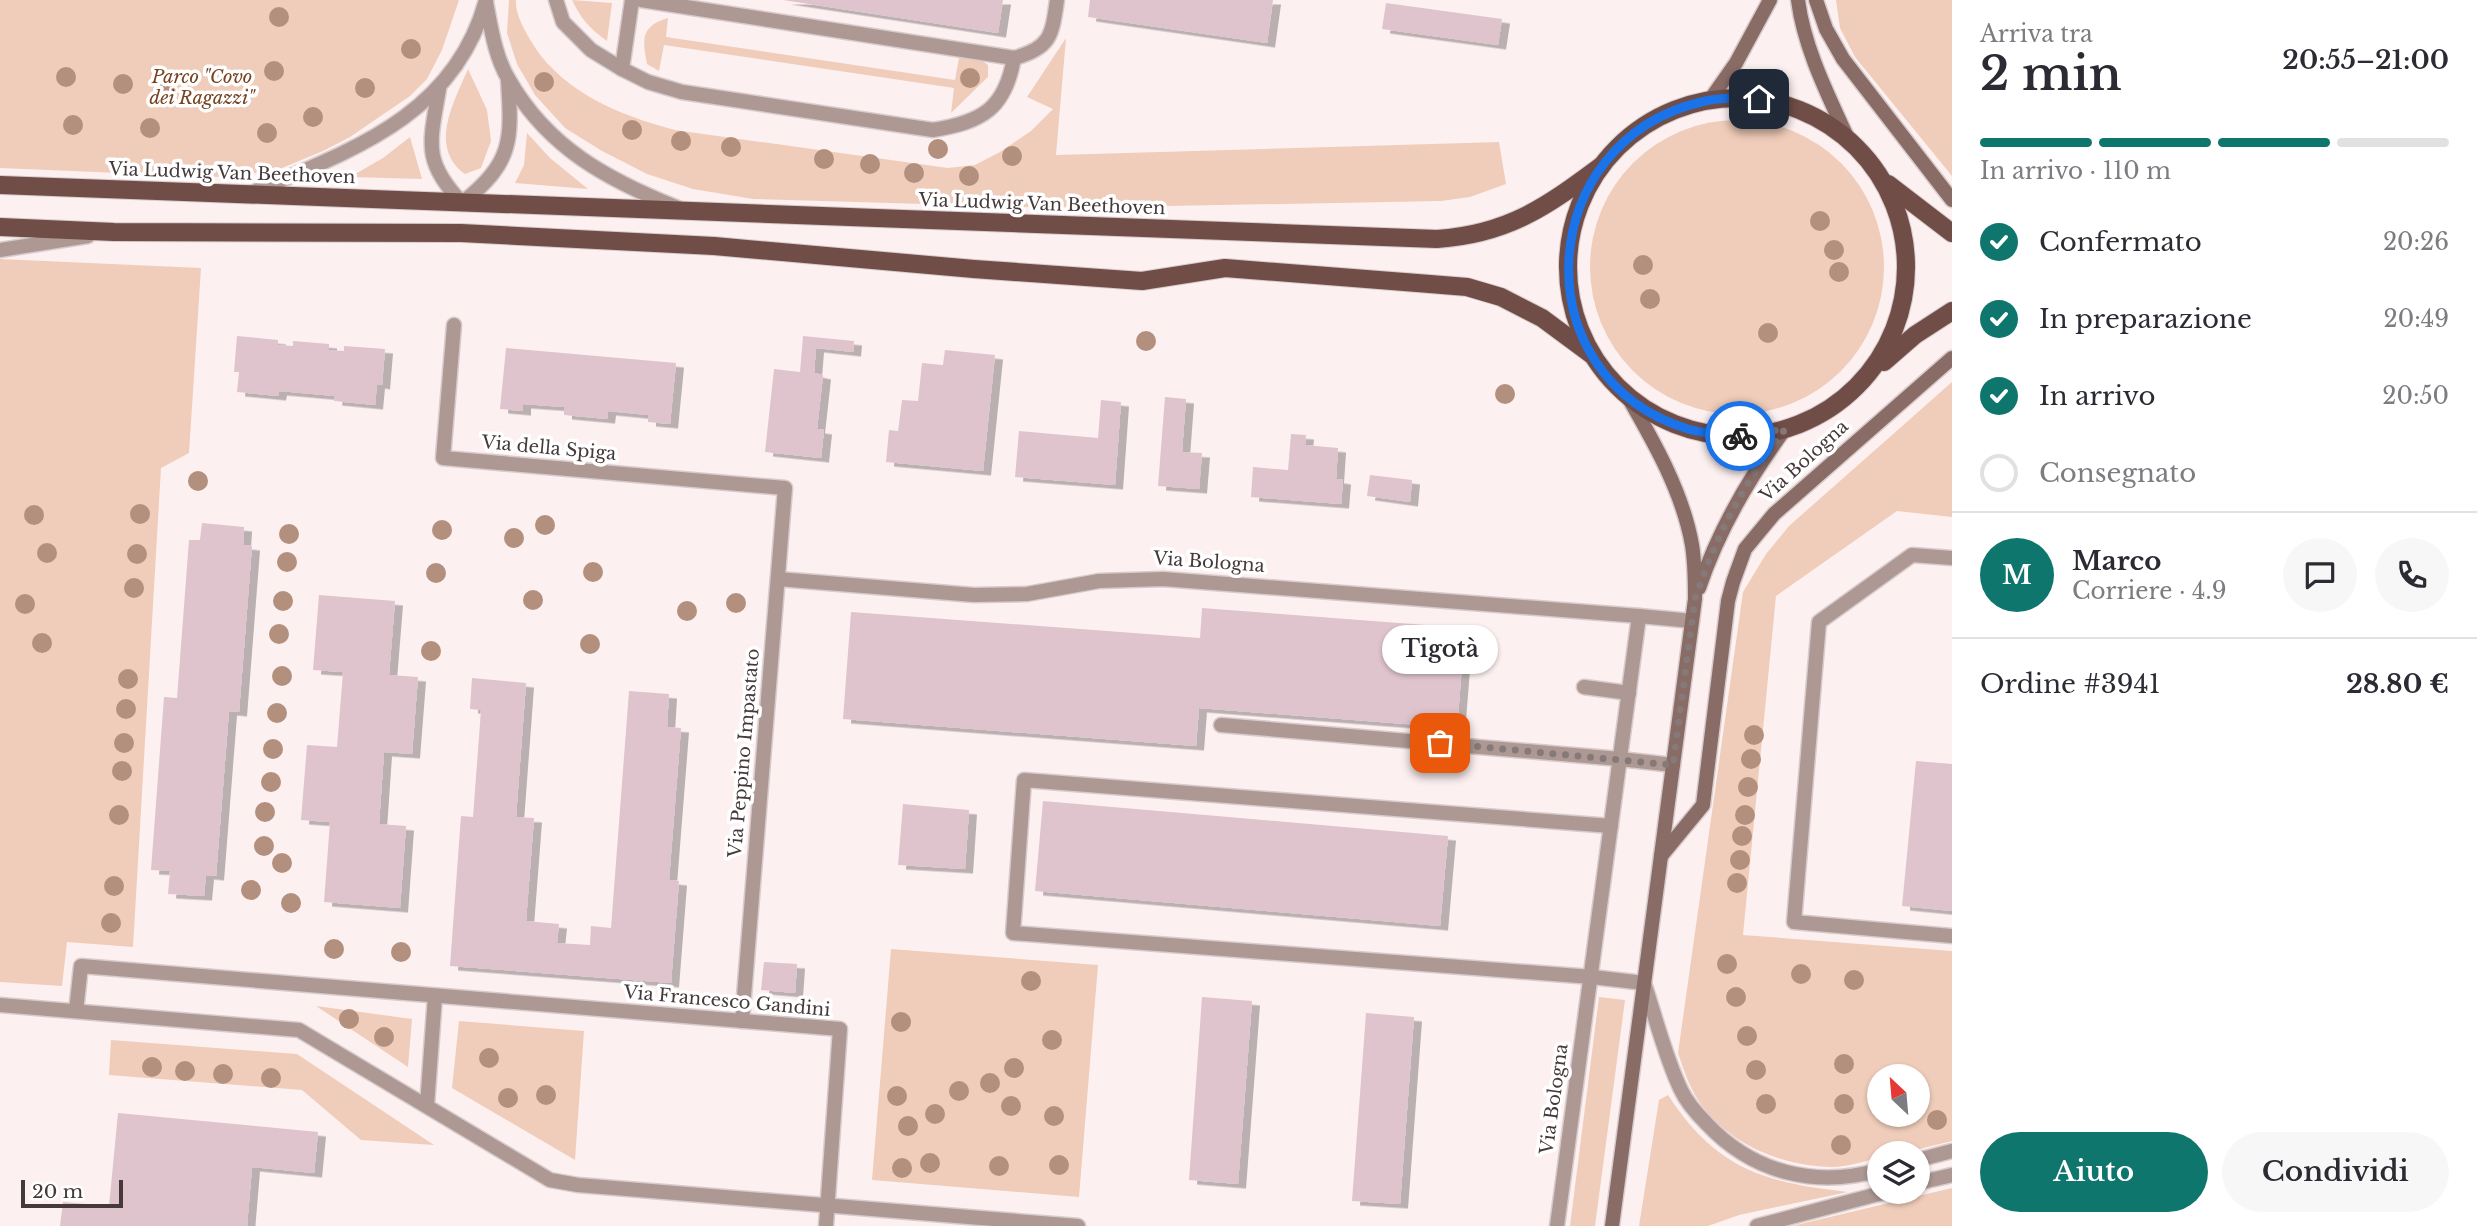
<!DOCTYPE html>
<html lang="it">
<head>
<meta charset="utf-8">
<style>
	:root { --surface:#fff; --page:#f7f7f7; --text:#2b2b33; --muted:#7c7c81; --line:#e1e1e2; --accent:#0f766e }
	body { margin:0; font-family:"Libre Baskerville",serif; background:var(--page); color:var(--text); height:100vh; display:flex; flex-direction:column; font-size:26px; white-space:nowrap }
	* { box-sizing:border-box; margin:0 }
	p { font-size:23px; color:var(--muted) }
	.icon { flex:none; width:38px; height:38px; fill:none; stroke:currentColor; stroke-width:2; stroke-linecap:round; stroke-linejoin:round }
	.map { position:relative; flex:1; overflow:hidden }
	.panel { display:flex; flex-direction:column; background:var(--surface); width:525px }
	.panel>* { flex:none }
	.needle { width:46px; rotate:334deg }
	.fabs { position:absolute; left:1867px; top:1064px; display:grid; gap:14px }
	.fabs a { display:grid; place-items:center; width:63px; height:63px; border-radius:50%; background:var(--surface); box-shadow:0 2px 5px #0004; font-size:35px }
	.scale { position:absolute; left:21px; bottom:18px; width:102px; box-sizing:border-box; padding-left:7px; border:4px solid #45393a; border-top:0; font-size:19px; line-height:24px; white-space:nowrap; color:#45393a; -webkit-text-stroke:5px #fff; paint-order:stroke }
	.pin { position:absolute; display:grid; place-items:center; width:60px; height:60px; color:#fff; margin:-30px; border-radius:14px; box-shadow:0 4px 10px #0006 }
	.courier { position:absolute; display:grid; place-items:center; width:70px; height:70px; margin:-35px; border:5px solid #1a73e8; border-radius:50%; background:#fff; color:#222; box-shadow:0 2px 9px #0007 }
	.bubble { position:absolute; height:49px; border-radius:24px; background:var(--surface); box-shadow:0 2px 5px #0004; font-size:23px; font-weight:600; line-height:49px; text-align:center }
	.summary em { font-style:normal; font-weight:600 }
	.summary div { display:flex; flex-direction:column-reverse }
	.summary { display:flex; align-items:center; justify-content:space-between; height:119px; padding:0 28px }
	h1 { font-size:46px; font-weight:600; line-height:52px }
	.bar { display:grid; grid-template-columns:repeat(4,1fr); gap:10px 7px; align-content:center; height:84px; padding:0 28px }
	.bar i { height:9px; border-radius:5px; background:var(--line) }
	.bar .on { background:var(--accent) }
	.bar p { grid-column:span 4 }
	.line { display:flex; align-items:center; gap:18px; padding:0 28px; border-top:2px solid var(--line) }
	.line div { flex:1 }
	.round { display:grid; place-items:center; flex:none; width:74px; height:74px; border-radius:37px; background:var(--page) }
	ol { padding:0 28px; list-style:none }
	li { display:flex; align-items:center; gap:21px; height:77px }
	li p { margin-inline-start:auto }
	li .icon { padding:7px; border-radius:50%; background:var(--accent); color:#fff; stroke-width:4 }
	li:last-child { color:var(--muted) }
	li i { width:38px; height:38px; border:4px solid var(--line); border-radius:50% }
	.cta { display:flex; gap:14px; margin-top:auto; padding:14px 28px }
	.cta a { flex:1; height:80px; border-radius:42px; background:var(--accent); color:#fff; font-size:28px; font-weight:600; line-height:80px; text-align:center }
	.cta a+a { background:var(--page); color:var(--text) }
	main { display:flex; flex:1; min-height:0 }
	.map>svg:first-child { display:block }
	.green { fill:#f0cdba; fill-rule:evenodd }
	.building { fill:#dfc4ce; filter:url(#shadow) }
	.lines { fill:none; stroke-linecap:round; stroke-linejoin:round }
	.lane-casing { stroke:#d8cbcc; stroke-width:17 }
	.street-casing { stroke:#d8cbcc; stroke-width:17 }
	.secondary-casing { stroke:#d8cbcc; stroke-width:17 }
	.primary-casing { stroke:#d8cbcc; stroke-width:20 }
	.lane { stroke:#ad9893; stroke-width:14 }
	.street { stroke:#ad9893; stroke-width:14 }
	.secondary { stroke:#8a6c66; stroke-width:14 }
	.primary { stroke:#704d46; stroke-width:18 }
	.tree { fill:#b3907e }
	.done { stroke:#85797a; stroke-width:7; stroke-dasharray:0 12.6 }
	.route { stroke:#1a73e8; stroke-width:9 }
	.labels { text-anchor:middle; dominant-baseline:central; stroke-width:7; stroke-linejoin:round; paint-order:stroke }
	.park-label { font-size:18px; font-style:italic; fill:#76411f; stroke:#fff }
	.street-label { font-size:18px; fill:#45393a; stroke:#fff }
</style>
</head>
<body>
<main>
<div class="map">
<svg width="1952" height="1226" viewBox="0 0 1952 1226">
	<defs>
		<filter id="shadow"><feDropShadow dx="8" dy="4.5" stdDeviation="0" flood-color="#0004"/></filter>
	</defs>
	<rect width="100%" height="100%" fill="#fdf0f1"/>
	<!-- green -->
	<g class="green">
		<polygon points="0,0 459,0 442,50 427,79 410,96 350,137 323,151 282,168 256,173 215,177 0,168"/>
		<path d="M509,0h7c-1,12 6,25 12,36 29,54 90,79 147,94l273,38 27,-3 25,-13 31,-21 22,-22 -26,-12 39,-59 -10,117 443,-13 7,42 -36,13 -29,4 -379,7 -309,-9 -60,-10 -46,-15 -45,-23 -37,-23 -30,-33 -18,-31 -10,-31z"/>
		<path d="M572,0l40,3 -5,38c-17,-12 -26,-22 -35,-41z"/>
		<polygon points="1836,0 1952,0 1952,176 1855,57 1840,28"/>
		<path d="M668,18l-2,19 289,43 4,-22 22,2 7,5v12l-37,36 3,-25 -290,-43 -5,26 -12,-7c-5,-25 -6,-38 21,-46z"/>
		<path d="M468,69l19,41 4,31 -10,27 -16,6c-37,-27 -11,-72 3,-105z"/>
		<circle cx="1737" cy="267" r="147"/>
		<polygon points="527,133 550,158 588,189 515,183 524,165"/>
		<polygon points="410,137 422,179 350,177 383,158"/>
		<polygon points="0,259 201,268 189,453 161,468 133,947 67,942 62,986 0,982"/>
		<path d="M1952,382v135l-55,-6 -121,85 -33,339 209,16v190l-49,12h-23l-1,5c-15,3 -32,9 -47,9 -49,-1 -99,-21 -129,-60 -12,-15 -19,-36 -25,-54l65,-461 23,-38 23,-28zM1880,1076h38v39h-38z"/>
		<polygon points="891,949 1098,965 1079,1197 872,1180"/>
		<polygon points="1599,997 1625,1000 1595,1226 1570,1226"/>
		<polygon points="316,1006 412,1019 408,1067"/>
		<polygon points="459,1021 584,1031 575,1160 452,1088"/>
		<polygon points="111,1040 297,1054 434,1145 361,1140 302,1090 109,1075"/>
		<path d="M1668,1095c49,75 96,87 180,97l-109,23 -31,11h-69l20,-126z"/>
		<polygon points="1952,1188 1952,1226 1792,1226"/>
	</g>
	<!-- building -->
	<g class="building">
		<polygon points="783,0 1003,0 998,33"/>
		<polygon points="1090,0 1273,0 1267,43 1088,17"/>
		<polygon points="1386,3 1502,19 1498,45 1382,29"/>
		<polygon points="237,336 278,340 278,345 293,346 293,341 329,344 329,350 344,351 344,346 385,349 382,385 377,384 375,405 334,401 335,396 279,391 278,396 237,392 239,372 234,372"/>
		<polygon points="803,336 854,341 853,352 816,348 814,373 823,375 817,429 824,430 821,458 765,452 774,369 800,372"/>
		<polygon points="506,348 676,363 670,424 648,422 648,415 608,411 607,419 564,415 564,407 523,404 523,411 500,409"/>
		<polygon points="945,350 995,355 983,471 886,462 889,430 898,431 902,400 918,401 922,363 943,365"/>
		<polygon points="1165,397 1186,399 1182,452 1202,453 1199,489 1158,486"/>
		<polygon points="1101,400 1121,402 1115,485 1015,477 1019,431 1098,438"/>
		<polygon points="1291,434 1306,435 1305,445 1338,448 1336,479 1343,480 1341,504 1251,497 1253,467 1288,470"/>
		<polygon points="1370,475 1412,480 1410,502 1367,496"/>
		<polygon points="202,523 244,527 243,545 252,546 239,712 229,711 216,876 206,875 204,896 168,894 170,871 151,870 164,697 177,698 189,540 200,540"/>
		<polygon points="319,595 395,601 389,675 418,677 412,754 384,752 379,824 406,826 400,908 324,902 330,822 301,820 307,745 337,747 343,672 313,670"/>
		<polygon points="1202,608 1465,628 1457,728 1199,708 1196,746 843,719 851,612 1200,638"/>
		<polygon points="472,678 526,683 516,817 534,818 526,921 559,924 557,943 590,945 591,926 611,928 629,691 669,694 667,727 681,728 669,880 679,881 671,983 450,966 461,816 473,817 481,710 470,709"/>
		<polygon points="1916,761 1952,764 1952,911 1902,906"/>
		<polygon points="1043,801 1448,836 1440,926 1035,891"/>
		<polygon points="903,804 969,810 965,869 898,865"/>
		<polygon points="764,962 797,964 795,993 761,990"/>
		<polygon points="1202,997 1252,1001 1238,1184 1189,1180"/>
		<polygon points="1366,1013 1414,1017 1400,1204 1352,1201"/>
		<polygon points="118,1113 318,1132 314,1173 252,1167 247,1226 60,1226 63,1202 109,1206"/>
	</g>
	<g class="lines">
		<!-- lane casing -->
		<g class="lane-casing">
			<g id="lane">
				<polyline points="556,0 563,22 591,50 622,69"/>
				<path d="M632,0l-10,69 26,13 34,10 251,38c49,-8 72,-21 81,-72l-373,-58"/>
				<path d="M1014,58c37,-10 38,-23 43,-58"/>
				<polyline points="1952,558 1912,555 1819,622 1794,922 1952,936"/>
				<polyline points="778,579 974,595 1027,594 1099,581 1163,579 1639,616"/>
				<polyline points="1584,687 1629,693"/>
				<polyline points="1221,725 1620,759"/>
				<polyline points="1592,977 1013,933 1024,780 1611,826"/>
			</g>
		</g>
		<!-- street casing -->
		<g class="street-casing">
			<g id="street">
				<path d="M486,2c5,26 9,55 23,78 39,68 99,100 169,128"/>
				<path d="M439,89c-9,54 -17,72 23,114 51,-41 50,-62 46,-123"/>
				<path d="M251,193c99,-42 204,-77 235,-193"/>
				<polyline points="0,250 88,236"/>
				<polyline points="454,325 443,458 785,488 742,1021"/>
				<polyline points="1620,759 1673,765"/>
				<path d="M1592,977l52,6c12,35 21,74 37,107 6,13 16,24 26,34 46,49 108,64 173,46"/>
				<polyline points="0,1005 299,1030 550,1180 578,1185 1078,1226"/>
				<polyline points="76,1011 81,966 840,1029 826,1226"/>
				<polyline points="427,1106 435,996"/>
				<polyline points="1918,1160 1952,1151"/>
				<polyline points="1918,1183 1952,1175"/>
				<polyline points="1557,1226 1639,616 1692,621"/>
				<polyline points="1757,1226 1886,1192"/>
			</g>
		</g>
		<!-- secondary casing -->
		<g class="secondary-casing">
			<g id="secondary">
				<path d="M1798,0c6,48 30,95 50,139"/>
				<polyline points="1816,0 1826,29 1843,59 1952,200"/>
				<polyline points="1710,100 1736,63 1770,0"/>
				<path d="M1699,588c20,-59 49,-109 86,-159"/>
				<polyline points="1661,856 1703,805 1728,601 1733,582 1745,549 1774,514 1952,358"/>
				<path d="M1612,1226l83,-627c0,-18 0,-36 -3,-54 -9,-52 -38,-103 -64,-148"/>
			</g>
		</g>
		<!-- primary casing -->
		<g class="primary-casing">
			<g id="primary">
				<circle cx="1737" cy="267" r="169"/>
				<polyline points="1888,184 1952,233"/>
				<path d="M0,185l1437,54c71,-5 109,-32 164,-73"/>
				<polyline points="0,227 114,232 461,233 714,246 974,269 1142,281 1225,268 1430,284 1467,287 1501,297 1542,318 1592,355"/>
				<polyline points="1884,362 1915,335 1952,311"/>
			</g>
		</g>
		<!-- lane -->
		<use href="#lane" class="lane"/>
		<!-- street -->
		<use href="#street" class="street"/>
		<!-- secondary -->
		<use href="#secondary" class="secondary"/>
		<!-- primary -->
		<use href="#primary" class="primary"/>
	</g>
	<!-- trees -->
	<g class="tree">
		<circle cx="279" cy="17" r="10"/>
		<circle cx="411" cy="49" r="10"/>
		<circle cx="274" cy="71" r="10"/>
		<circle cx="66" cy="77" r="10"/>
		<circle cx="970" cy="78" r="10"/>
		<circle cx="544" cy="82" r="10"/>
		<circle cx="123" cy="84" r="10"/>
		<circle cx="164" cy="88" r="10"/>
		<circle cx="365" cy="88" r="10"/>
		<circle cx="313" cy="117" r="10"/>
		<circle cx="73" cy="125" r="10"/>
		<circle cx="150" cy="128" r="10"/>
		<circle cx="632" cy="130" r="10"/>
		<circle cx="267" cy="133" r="10"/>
		<circle cx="681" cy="141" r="10"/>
		<circle cx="731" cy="147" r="10"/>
		<circle cx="938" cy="149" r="10"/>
		<circle cx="1012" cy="156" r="10"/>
		<circle cx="824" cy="159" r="10"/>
		<circle cx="870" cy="164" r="10"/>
		<circle cx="914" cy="173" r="10"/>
		<circle cx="969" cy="176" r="10"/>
		<circle cx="1820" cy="221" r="10"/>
		<circle cx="1834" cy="250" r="10"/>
		<circle cx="1643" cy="265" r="10"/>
		<circle cx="1839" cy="272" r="10"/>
		<circle cx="1650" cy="299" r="10"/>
		<circle cx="1768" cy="333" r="10"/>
		<circle cx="1146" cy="341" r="10"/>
		<circle cx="1505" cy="394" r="10"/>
		<circle cx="198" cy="481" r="10"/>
		<circle cx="140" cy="514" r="10"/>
		<circle cx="34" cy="515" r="10"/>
		<circle cx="545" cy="525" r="10"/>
		<circle cx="442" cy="530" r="10"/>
		<circle cx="289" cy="534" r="10"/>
		<circle cx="514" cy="538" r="10"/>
		<circle cx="47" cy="553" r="10"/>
		<circle cx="137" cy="554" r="10"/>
		<circle cx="287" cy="562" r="10"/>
		<circle cx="593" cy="572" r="10"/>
		<circle cx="436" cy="573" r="10"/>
		<circle cx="134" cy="588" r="10"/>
		<circle cx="533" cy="600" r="10"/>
		<circle cx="283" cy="601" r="10"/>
		<circle cx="736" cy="603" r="10"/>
		<circle cx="25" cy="604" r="10"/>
		<circle cx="687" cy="611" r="10"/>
		<circle cx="279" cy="634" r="10"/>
		<circle cx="42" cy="643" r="10"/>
		<circle cx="590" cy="644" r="10"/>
		<circle cx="431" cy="651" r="10"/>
		<circle cx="282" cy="676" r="10"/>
		<circle cx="128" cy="679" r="10"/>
		<circle cx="126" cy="709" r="10"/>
		<circle cx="277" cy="713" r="10"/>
		<circle cx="1754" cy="735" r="10"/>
		<circle cx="124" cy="743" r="10"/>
		<circle cx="273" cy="749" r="10"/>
		<circle cx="1751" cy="759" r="10"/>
		<circle cx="122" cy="771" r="10"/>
		<circle cx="271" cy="782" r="10"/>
		<circle cx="1748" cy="787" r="10"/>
		<circle cx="265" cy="812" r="10"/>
		<circle cx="119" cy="815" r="10"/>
		<circle cx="1745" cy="815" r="10"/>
		<circle cx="1742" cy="836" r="10"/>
		<circle cx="264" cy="846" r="10"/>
		<circle cx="1740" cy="860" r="10"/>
		<circle cx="282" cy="863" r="10"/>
		<circle cx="1737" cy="883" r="10"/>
		<circle cx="114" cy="886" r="10"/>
		<circle cx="251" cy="890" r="10"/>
		<circle cx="291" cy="903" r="10"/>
		<circle cx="111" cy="923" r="10"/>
		<circle cx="334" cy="949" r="10"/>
		<circle cx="401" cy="952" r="10"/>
		<circle cx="1727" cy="964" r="10"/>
		<circle cx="1801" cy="974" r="10"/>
		<circle cx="1854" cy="980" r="10"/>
		<circle cx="1031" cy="981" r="10"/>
		<circle cx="1736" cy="997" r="10"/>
		<circle cx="349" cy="1019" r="10"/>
		<circle cx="901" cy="1022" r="10"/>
		<circle cx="1747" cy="1036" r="10"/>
		<circle cx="384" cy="1037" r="10"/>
		<circle cx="1052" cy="1040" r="10"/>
		<circle cx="489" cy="1058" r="10"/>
		<circle cx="1844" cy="1064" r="10"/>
		<circle cx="152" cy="1067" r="10"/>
		<circle cx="1014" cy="1068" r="10"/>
		<circle cx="1756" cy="1070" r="10"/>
		<circle cx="185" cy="1071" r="10"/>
		<circle cx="223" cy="1074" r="10"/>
		<circle cx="271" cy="1078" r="10"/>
		<circle cx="990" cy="1083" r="10"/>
		<circle cx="959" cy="1091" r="10"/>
		<circle cx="546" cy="1095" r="10"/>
		<circle cx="897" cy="1096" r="10"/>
		<circle cx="508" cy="1098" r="10"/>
		<circle cx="1766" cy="1104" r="10"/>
		<circle cx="1844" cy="1104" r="10"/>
		<circle cx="1011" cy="1106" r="10"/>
		<circle cx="935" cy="1114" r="10"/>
		<circle cx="1054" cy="1116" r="10"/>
		<circle cx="1937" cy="1120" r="10"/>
		<circle cx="908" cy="1126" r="10"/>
		<circle cx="1841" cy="1145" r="10"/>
		<circle cx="930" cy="1163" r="10"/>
		<circle cx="1059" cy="1165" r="10"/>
		<circle cx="999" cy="1166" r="10"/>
		<circle cx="902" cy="1168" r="10"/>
	</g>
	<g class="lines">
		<!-- done -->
		<path class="done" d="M1440,743l233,22 22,-166c23,-68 47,-112 90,-170l-45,7"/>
		<!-- route -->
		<path class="route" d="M1740,436c-17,-1 -35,-2 -52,-7 -167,-51 -155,-287 13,-327 19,-5 38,-4 58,-3"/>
	</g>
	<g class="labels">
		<!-- park labels -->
		<g class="park-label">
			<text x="202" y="77">Parco "Covo<tspan x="202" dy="21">dei Ragazzi"</tspan></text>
		</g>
		<!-- street labels -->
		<g class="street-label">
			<text transform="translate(232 173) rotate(2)">Via Ludwig Van Beethoven</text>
			<text transform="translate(1042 204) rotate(2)">Via Ludwig Van Beethoven</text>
			<text transform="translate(549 448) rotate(5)">Via della Spiga</text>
			<text transform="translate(1804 461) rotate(-42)">Via Bologna</text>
			<text transform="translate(1209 562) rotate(4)">Via Bologna</text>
			<text transform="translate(744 753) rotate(-85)">Via Peppino Impastato</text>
			<text transform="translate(727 1001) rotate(5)">Via Francesco Gandini</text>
			<text transform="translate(1554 1099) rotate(-82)">Via Bologna</text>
		</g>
	</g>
</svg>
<div class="fabs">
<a><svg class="needle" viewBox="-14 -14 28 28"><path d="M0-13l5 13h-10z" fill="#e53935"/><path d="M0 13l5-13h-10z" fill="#7c7c81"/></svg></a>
<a><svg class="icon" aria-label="layers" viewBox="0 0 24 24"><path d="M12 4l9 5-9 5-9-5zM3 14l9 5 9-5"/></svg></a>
</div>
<div class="scale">20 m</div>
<div class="pin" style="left:1440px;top:743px;background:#ea580c"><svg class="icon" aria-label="bag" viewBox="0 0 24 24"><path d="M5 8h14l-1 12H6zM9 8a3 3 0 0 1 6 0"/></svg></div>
<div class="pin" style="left:1759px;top:99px;background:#1f2937"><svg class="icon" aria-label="home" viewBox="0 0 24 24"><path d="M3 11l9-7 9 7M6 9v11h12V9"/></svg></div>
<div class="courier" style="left:1740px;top:436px"><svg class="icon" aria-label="bike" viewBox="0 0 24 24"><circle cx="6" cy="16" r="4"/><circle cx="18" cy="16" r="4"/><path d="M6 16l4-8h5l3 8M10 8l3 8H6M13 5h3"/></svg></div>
<div class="bubble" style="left:1382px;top:625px;width:116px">Tigotà</div>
</div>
<section class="panel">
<div class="summary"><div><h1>2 min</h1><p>Arriva tra</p></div><em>20:55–21:00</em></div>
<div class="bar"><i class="on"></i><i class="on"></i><i class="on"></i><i></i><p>In arrivo · 110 m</p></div>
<ol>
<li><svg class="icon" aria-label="check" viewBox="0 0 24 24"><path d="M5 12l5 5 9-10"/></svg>Confermato<p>20:26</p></li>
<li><svg class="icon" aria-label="check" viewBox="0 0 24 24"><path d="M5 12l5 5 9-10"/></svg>In preparazione<p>20:49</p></li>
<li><svg class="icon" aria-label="check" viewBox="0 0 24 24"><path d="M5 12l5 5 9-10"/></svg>In arrivo<p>20:50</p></li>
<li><i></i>Consegnato</li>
</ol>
<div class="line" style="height:126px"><b class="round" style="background:var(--accent);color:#fff">M</b><div><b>Marco</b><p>Corriere · 4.9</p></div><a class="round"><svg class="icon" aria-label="chat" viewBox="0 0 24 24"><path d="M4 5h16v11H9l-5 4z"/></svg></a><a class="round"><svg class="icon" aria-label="phone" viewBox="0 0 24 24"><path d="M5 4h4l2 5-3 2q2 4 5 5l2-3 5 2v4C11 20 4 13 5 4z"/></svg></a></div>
<div class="line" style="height:91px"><div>Ordine #3941</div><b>28.80 €</b></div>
<div class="cta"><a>Aiuto</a><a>Condividi</a></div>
</section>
</main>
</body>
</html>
